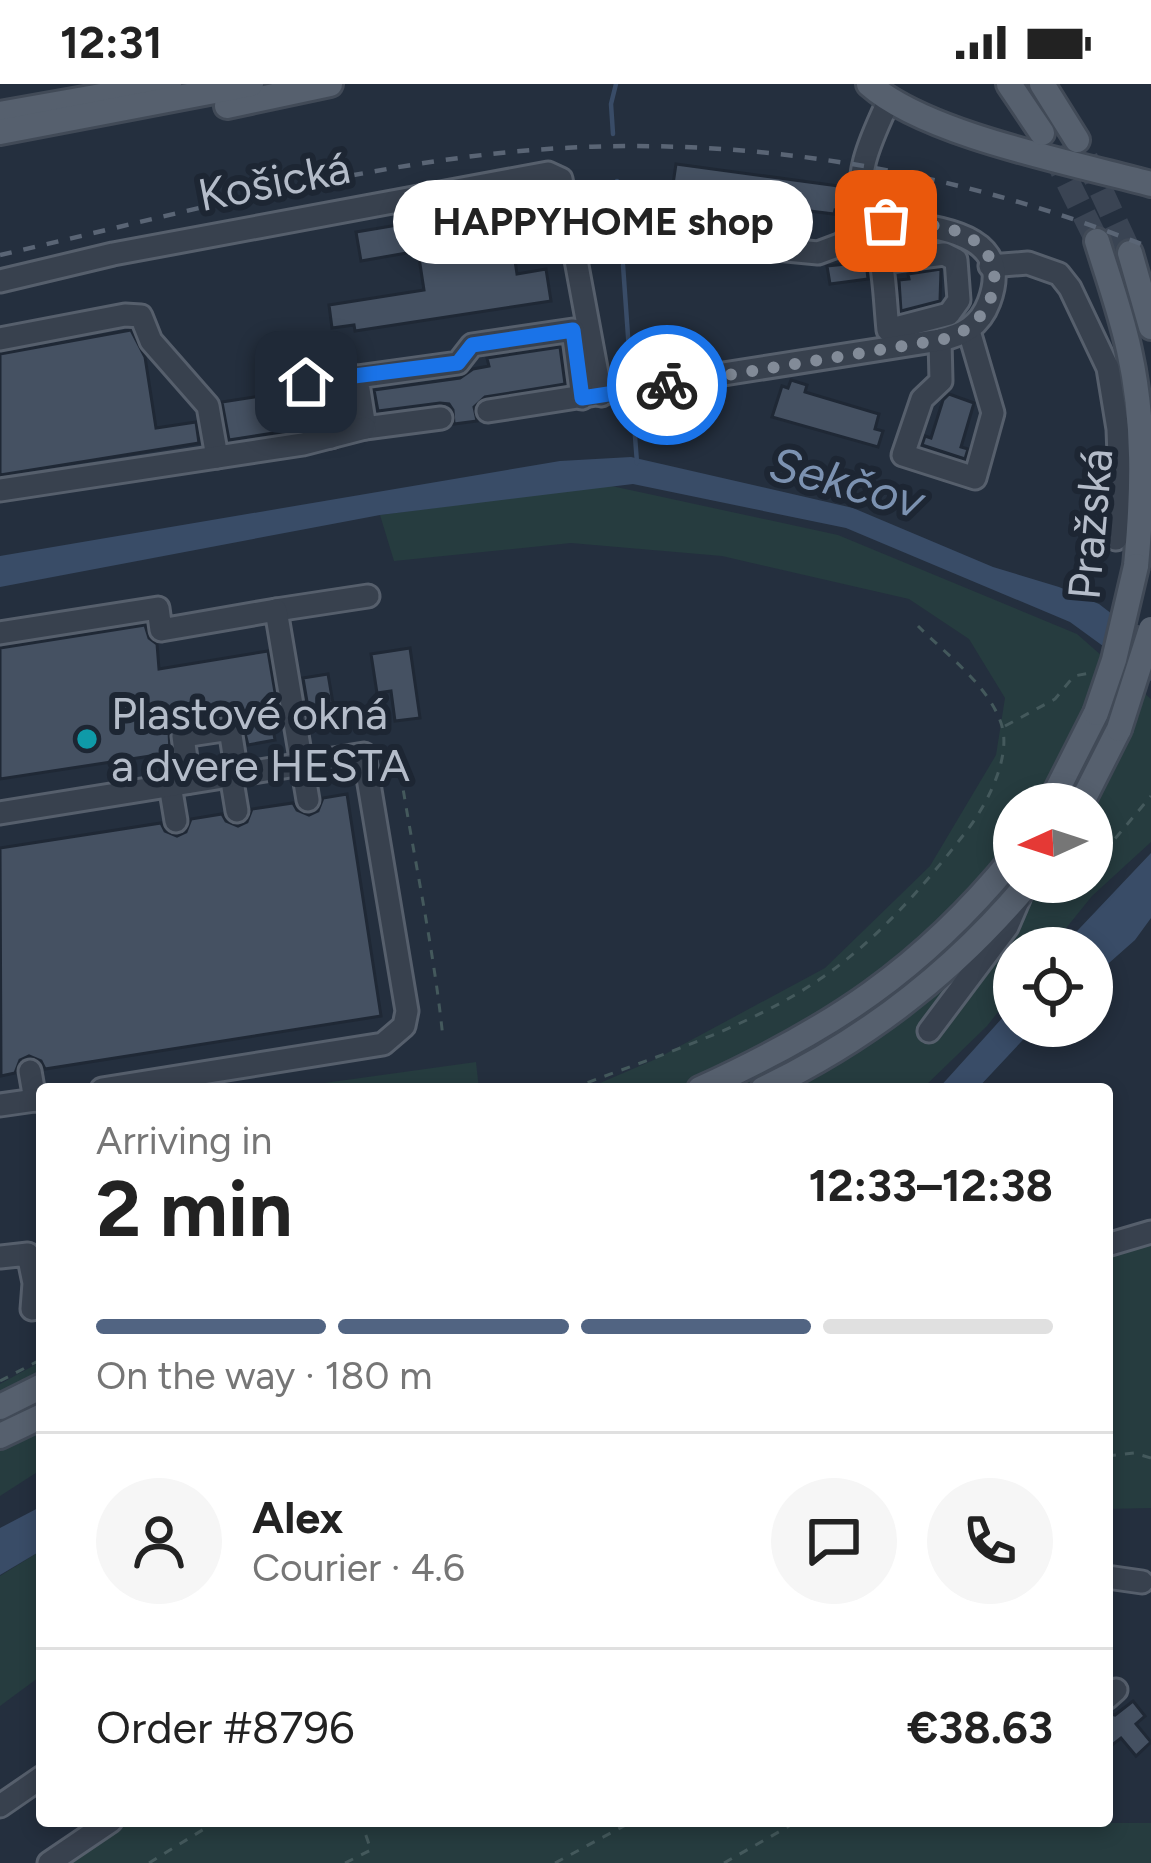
<!DOCTYPE html>
<html lang="en">
<head>
<meta charset="utf-8">
<style>
	:root { --surface:#fff; --page:#f6f6f6; --text:#222; --muted:#767676; --line:#e0e0e0; --accent:#516482 }
	body { margin:0; font-family:Figtree,sans-serif; background:var(--page); color:var(--text); height:100vh; display:flex; flex-direction:column; font-size:45px; white-space:nowrap }
	* { box-sizing:border-box; margin:0 }
	p { font-size:39px; color:var(--muted) }
	.icon { flex:none; width:66px; height:66px; fill:none; stroke:currentColor; stroke-width:2; stroke-linecap:round; stroke-linejoin:round }
	.map { position:relative; flex:1; overflow:hidden }
	.sheet { position:absolute; left:36px; top:999px; width:1077px; height:744px; display:flex; flex-direction:column; background:var(--surface); border-radius:12px; box-shadow:0 6px 18px #0003 }
	.sheet>* { flex:none }
	.needle { width:78px; rotate:267deg }
	.fabs { position:absolute; left:993px; top:699px; display:grid; gap:24px }
	.fabs a { display:grid; place-items:center; width:120px; height:120px; border-radius:50%; background:var(--surface); box-shadow:0 6px 18px #0003; font-size:60px }
	.pin { position:absolute; display:grid; place-items:center; width:102px; height:102px; color:#fff; margin:-51px; border-radius:24px; box-shadow:0 6px 18px #0006 }
	.courier { position:absolute; display:grid; place-items:center; width:120px; height:120px; margin:-60px; border:9px solid #1a73e8; border-radius:50%; background:#fff; color:#222; box-shadow:0 3px 15px #0007 }
	.bubble { position:absolute; height:84px; border-radius:42px; background:var(--surface); box-shadow:0 6px 18px #0003; font-size:39px; font-weight:700; line-height:84px; text-align:center }
	.summary em { font-style:normal; font-weight:700 }
	.summary div { display:flex; flex-direction:column-reverse }
	.summary { display:flex; align-items:center; justify-content:space-between; height:204px; padding:0 60px }
	h1 { font-size:78px; font-weight:700; line-height:90px }
	.bar { display:grid; grid-template-columns:repeat(4,1fr); gap:18px 12px; align-content:center; height:144px; padding:0 60px }
	.bar i { height:15px; border-radius:9px; background:var(--line) }
	.bar .selected { background:var(--accent) }
	.bar p { grid-column:span 4 }
	.line { display:flex; align-items:center; gap:30px; padding:0 60px; border-top:3px solid var(--line) }
	.line div { flex:1 }
	.round { display:grid; place-items:center; flex:none; width:126px; height:126px; border-radius:63px; background:var(--page) }
	.status { display:flex; justify-content:space-between; align-items:center; height:84px; padding:0 60px; background:var(--surface); direction:ltr }
	.status svg { height:33px; fill:currentColor }
	.map>svg:first-child { display:block }
	.green { fill:#263c3f; fill-rule:evenodd }
	.water { fill:#394c67 }
	.lines { fill:none; stroke-linecap:round; stroke-linejoin:round }
	.stream { stroke:#394c67; stroke-width:4.5 }
	.building { fill:#455162; stroke:#1f2835; stroke-width:3 }
	.major-tunnel { stroke:#3a4453; stroke-width:24; stroke-dasharray:24 12; stroke-linecap:butt }
	.minor-casing { stroke:#565f6c; stroke-width:27 }
	.major-casing { stroke:#414a57; stroke-width:30 }
	.path { stroke:#44595c; stroke-width:3; stroke-dasharray:9 9; stroke-linecap:butt }
	.minor { stroke:#38414e; stroke-width:21 }
	.major { stroke:#56606e; stroke-width:24 }
	.rail { stroke:#5a6575; stroke-width:4.5; stroke-dasharray:12 12; stroke-linecap:butt }
	.major-bridge-casing { stroke:#414a57; stroke-width:30; stroke-linecap:butt }
	.major-bridge { stroke:#56606e; stroke-width:24 }
	.done { stroke:#828b98; stroke-width:12; stroke-dasharray:0 21.6 }
	.route { stroke:#1a73e8; stroke-width:15 }
	.culture-dot { fill:#0f9aa8; stroke:#1d2633; stroke-width:4.5 }
	.labels { text-anchor:middle; dominant-baseline:central; stroke-width:12; stroke-linejoin:round; paint-order:stroke }
	.street-label { font-size:45px; fill:#b4bcc9; stroke:#1d2633 }
	.poi-label { font-size:45px; fill:#b4bcc9; stroke:#1d2633; text-anchor:start }
	.water-label { font-size:48px; font-style:italic; fill:#7c92b1; stroke:#1d2633 }
</style>
</head>
<body>
<div class="status"><b>12:31</b><svg viewBox="0 0 49 12"><path d="M0 12V9h3v3zM5 12V6h3v6zM10 12V3h3v9zM15 12V0h3v12zM26 1h20v11H26zM47 4h2v5h-2z"/></svg></div>
<div class="map">
<svg width="1151" height="1779" viewBox="0 0 1151 1779">
	<rect width="100%" height="100%" fill="#242f3e"/>
	<!-- green -->
	<g class="green">
		<path d="M607,401l231,50 239,99 74,65v143l-59,54 -42,52h-36v44l-27,34 -65,63h-336l70,-30 169,-91 105,-102 66,-111 9,-57 -36,-59 -60,-40 -187,-43 -151,-13 -177,18 -14,-46zM1014,720h78v78h-78z"/>
		<polygon points="476,978 479,1005 281,1005"/>
		<polygon points="1151,1154 1151,1424 1107,1425 1107,1168"/>
		<polygon points="42,1277 42,1385 0,1412 0,1300"/>
		<polygon points="42,1466 42,1591 0,1622 0,1492"/>
		<polygon points="107,1737 1151,1739 1151,1779 47,1779"/>
	</g>
	<!-- water -->
	<g class="water">
		<polygon points="631,373 853,424 993,483 1059,503 1099,520 1151,560 1151,597 1070,538 846,444 633,400 380,431 0,503 0,472 560,377"/>
		<polygon points="1151,769 1151,834 1135,856 1092,894 1092,864 1061,864"/>
		<polygon points="1014,921 1014,942 1036,942 977,1005 938,1005"/>
		<polygon points="42,1422 42,1466 0,1491 0,1444"/>
	</g>
	<g class="lines">
		<!-- stream -->
		<g class="stream">
			<polyline points="613,50 611,20 616,0"/>
			<polyline points="617,97 617,101"/>
			<polyline points="619,124 620,143"/>
			<polyline points="623,181 631,295"/>
			<polyline points="632,312 637,379"/>
		</g>
	</g>
	<!-- building -->
	<g class="building">
		<polygon points="676,80 846,103 842,127 835,126 834,130 754,120 751,147 692,139 696,110 672,107"/>
		<polygon points="445,133 448,155 510,144 517,190 546,185 551,217 355,247 354,241 332,244 329,221 424,206 418,167 361,177 356,148"/>
		<polygon points="866,178 868,195 830,200 827,182"/>
		<polygon points="941,185 940,217 901,227 899,196 909,195 908,190"/>
		<polygon points="131,246 145,273 156,344 196,338 199,359 0,391 0,270"/>
		<polygon points="560,263 565,300 485,313 474,323 477,337 454,340 453,326 449,320 440,319 378,327 374,306 460,294 473,285 489,282 487,274"/>
		<polygon points="791,296 807,301 805,308 879,330 875,345 883,347 878,363 772,333 782,302 788,304"/>
		<polygon points="287,308 293,346 229,356 222,318"/>
		<polygon points="949,310 974,319 961,363 968,365 965,375 922,361 925,352 931,354 943,316"/>
		<polygon points="145,541 149,554 157,560 159,585 268,567 278,626 270,627 275,656 248,661 242,637 228,630 175,640 169,647 170,669 0,695 0,564"/>
		<polygon points="410,564 420,634 395,637 391,607 377,609 371,570"/>
		<polygon points="328,590 337,643 312,647 303,594"/>
		<polygon points="347,710 381,932 45,985 41,977 29,972 20,976 15,989 1,992 0,764 161,739 165,747 177,752 186,748 191,735 222,730 226,737 238,742 247,738 252,725 293,719 297,726 309,731 318,727 323,714"/>
		<polygon points="1133,1617 1145,1632 1136,1640 1151,1658 1136,1672 1121,1654 1107,1665 1107,1629 1115,1631"/>
	</g>
	<g class="lines">
		<!-- major-tunnel -->
		<g class="major-tunnel">
			<polyline points="1052,66 1097,157"/>
			<polyline points="1086,74 1130,169"/>
		</g>
		<!-- minor casing -->
		<g class="minor-casing">
			<g id="minor">
				<path d="M660,154l158,15 24,-9 24,-29c19,35 18,76 22,115l61,-16 10,-14 -3,-40 -12,-6 -63,8"/>
				<polyline points="990,182 1028,179 1059,190 1070,204 1108,284 1118,345 1120,399 1116,455"/>
				<polyline points="0,197 113,170 548,89 561,95 601,311"/>
				<polyline points="0,255 125,231 141,232 151,257 208,322 217,373"/>
				<polyline points="940,256 941,297 922,315 903,371 975,394 993,329 969,247"/>
				<path d="M488,327l452,-71c23,-5 40,-14 49,-38 30,-81 -78,-73 -123,-87 -15,-38 7,-80 23,-115"/>
				<polyline points="441,334 365,344 357,293 458,279 472,261 573,246 582,314"/>
				<polyline points="331,353 317,298 357,293"/>
				<polyline points="0,406 303,360 365,344"/>
				<polyline points="276,526 368,512"/>
				<polyline points="0,549 158,524 161,546 276,526 308,716"/>
				<polyline points="231,691 237,727"/>
				<polyline points="189,698 183,652 230,645 237,690"/>
				<polyline points="170,701 176,737"/>
				<polyline points="0,729 364,670 407,927 404,942 383,960 102,1005"/>
				<polyline points="929,947 1007,843 1019,815"/>
				<polyline points="30,987 35,1016"/>
				<polyline points="0,1021 42,1015"/>
				<polyline points="1107,1161 1151,1148"/>
				<polyline points="0,1173 28,1170 34,1199 32,1225"/>
				<polyline points="1107,1493 1142,1498"/>
				<polyline points="1107,1614 1116,1606"/>
				<polyline points="0,1722 42,1693"/>
				<polyline points="49,1779 111,1737"/>
			</g>
		</g>
		<!-- major casing -->
		<g class="major-casing">
			<g id="major">
				<path d="M869,0c57,51 205,79 282,100"/>
				<polyline points="1009,0 1042,49"/>
				<polyline points="1042,0 1077,56"/>
				<polyline points="227,22 330,0"/>
				<polyline points="0,30 169,0"/>
				<polyline points="0,48 251,0"/>
				<path d="M1097,157c11,36 24,72 32,109 16,72 14,143 7,216"/>
				<polyline points="1130,169 1151,243"/>
				<polyline points="1050,720 1096,629"/>
				<polyline points="1081,720 1119,645"/>
				<path d="M700,1005c131,-60 222,-119 314,-232"/>
				<path d="M763,1005c105,-50 192,-118 266,-207"/>
				<polyline points="0,1323 42,1302"/>
				<polyline points="0,1352 42,1332"/>
			</g>
		</g>
		<!-- path -->
		<g class="path">
			<polyline points="1005,642 1055,615 1074,592 1090,589"/>
			<path d="M384,667l13,-1c14,96 36,191 46,288"/>
			<polyline points="1092,782 1151,712"/>
			<polyline points="1069,809 1079,798"/>
			<path d="M571,1005c84,-33 177,-60 252,-112 55,-38 101,-91 142,-144 20,-25 48,-76 36,-110 -13,-38 -55,-69 -83,-97"/>
			<polyline points="664,1005 679,998"/>
			<polyline points="0,1297 42,1275"/>
			<polyline points="1107,1372 1134,1369 1151,1374"/>
			<polyline points="149,1779 217,1737"/>
			<polyline points="345,1779 371,1766 361,1737"/>
			<polyline points="555,1779 633,1737"/>
			<polyline points="724,1779 798,1737"/>
		</g>
		<!-- minor -->
		<use href="#minor" class="minor"/>
		<!-- major -->
		<use href="#major" class="major"/>
		<!-- rail -->
		<path class="rail" d="M0,171c162,-37 325,-82 491,-101 223,-25 452,10 660,94"/>
		<!-- major-bridge casing -->
		<g class="major-bridge-casing">
			<g id="major-bridge">
				<polyline points="1096,629 1114,576 1136,482"/>
				<polyline points="1119,645 1151,545"/>
			</g>
		</g>
		<!-- major-bridge -->
		<use href="#major-bridge" class="major-bridge"/>
	</g>
	<g class="lines">
		<!-- done -->
		<path class="done" d="M667,301l273,-45c51,-10 77,-75 29,-103 -24,-14 -56,-13 -83,-16"/>
		<!-- route -->
		<polyline class="route" points="306,298 458,279 472,261 573,246 582,314 667,301"/>
	</g>
	<!-- markers -->
	<circle class="culture-dot" cx="87" cy="655" r="12"/>
	<g class="labels">
		<!-- street labels -->
		<g class="street-label">
			<text transform="translate(274 97) rotate(-11)">Košická</text>
			<text transform="translate(1090 440) rotate(-85)">Pražská</text>
		</g>
		<!-- poi labels -->
		<g class="poi-label">
			<text x="111" y="629">Plastové okná<tspan x="111" dy="52">a dvere HESTA</tspan></text>
		</g>
		<!-- water labels -->
		<g class="water-label">
			<text transform="translate(847 398) rotate(15)">Sekčov</text>
		</g>
	</g>
</svg>
<div class="fabs">
<a><svg class="needle" viewBox="-14 -14 28 28"><path d="M0-13l5 13h-10z" fill="#e53935"/><path d="M0 13l5-13h-10z" fill="#767676"/></svg></a>
<a><svg class="icon" aria-label="locate" viewBox="0 0 24 24"><circle cx="12" cy="12" r="6"/><path d="M12 2v4M12 18v4M2 12h4M18 12h4"/></svg></a>
</div>
<div class="pin" style="left:886px;top:137px;background:#ea580c"><svg class="icon" aria-label="bag" viewBox="0 0 24 24"><path d="M5 8h14l-1 12H6zM9 8a3 3 0 0 1 6 0"/></svg></div>
<div class="pin" style="left:306px;top:298px;background:#1f2937"><svg class="icon" aria-label="home" viewBox="0 0 24 24"><path d="M3 11l9-7 9 7M6 9v11h12V9"/></svg></div>
<div class="courier" style="left:667px;top:301px"><svg class="icon" aria-label="bike" viewBox="0 0 24 24"><circle cx="6" cy="16" r="4"/><circle cx="18" cy="16" r="4"/><path d="M6 16l4-8h5l3 8M10 8l3 8H6M13 5h3"/></svg></div>
<div class="bubble" style="left:393px;top:96px;width:420px">HAPPYHOME shop</div>
<section class="sheet">
<div class="summary"><div><h1>2 min</h1><p>Arriving in</p></div><em>12:33–12:38</em></div>
<div class="bar"><i class="selected"></i><i class="selected"></i><i class="selected"></i><i></i><p>On the way · 180 m</p></div>
<div class="line" style="height:216px"><a class="round"><svg class="icon" aria-label="person" viewBox="0 0 24 24"><circle cx="12" cy="8" r="4"/><path d="M4 21q1-7 8-7t8 7"/></svg></a><div><b>Alex</b><p>Courier · 4.6</p></div><a class="round"><svg class="icon" aria-label="chat" viewBox="0 0 24 24"><path d="M4 5h16v11H9l-5 4z"/></svg></a><a class="round"><svg class="icon" aria-label="phone" viewBox="0 0 24 24"><path d="M5 4h4l2 5-3 2q2 4 5 5l2-3 5 2v4C11 20 4 13 5 4z"/></svg></a></div>
<div class="line" style="height:156px"><div>Order #8796</div><b>€38.63</b></div>
</section>
</div>
</body>
</html>
